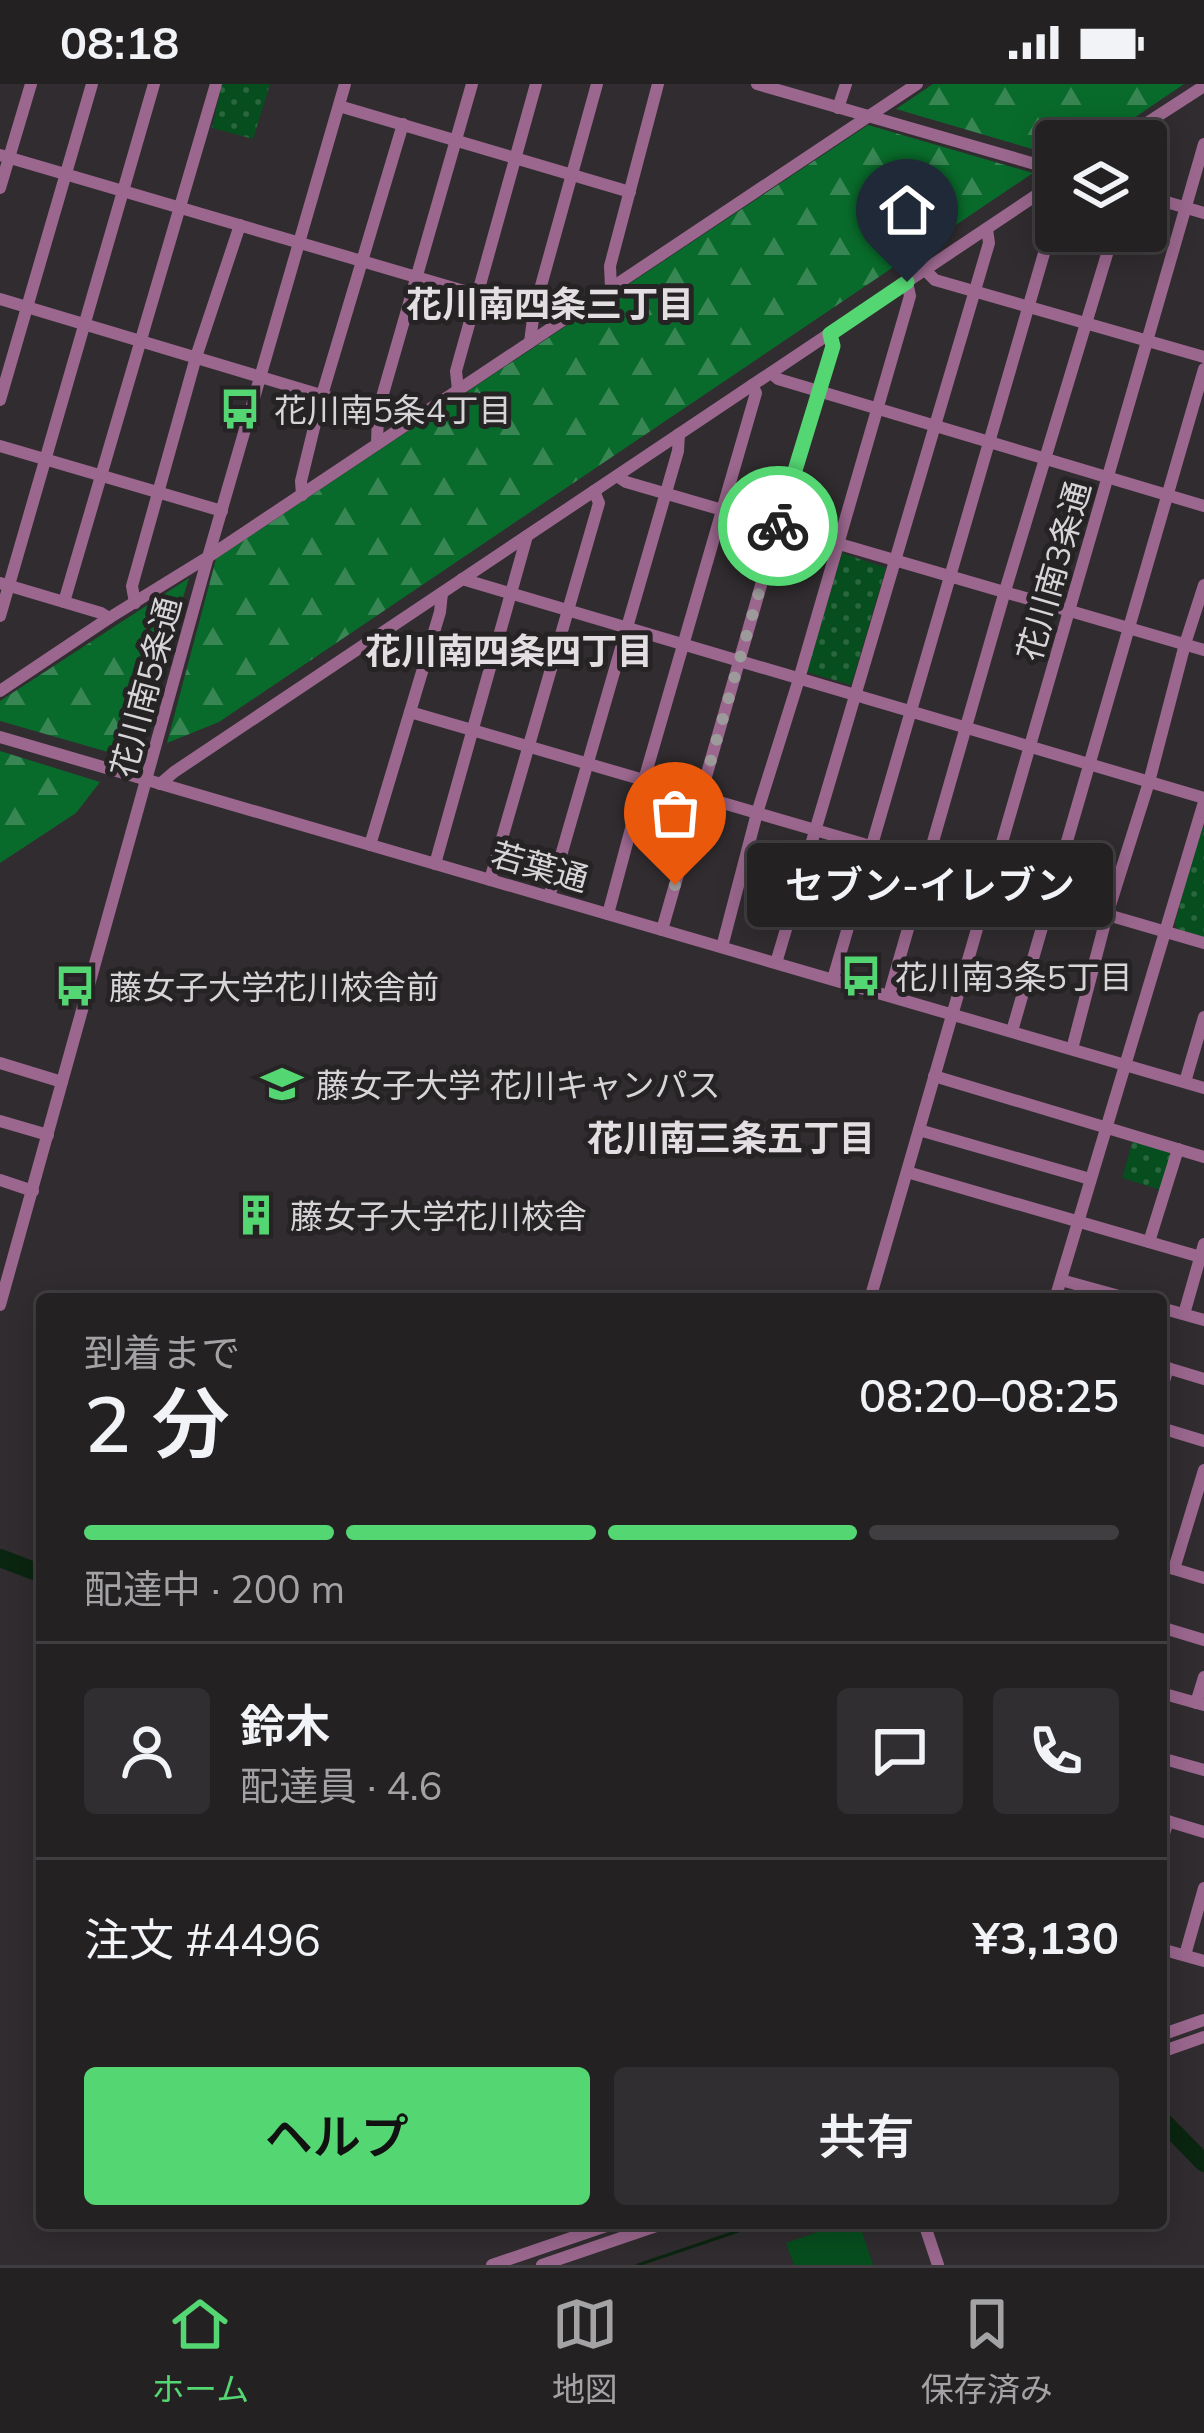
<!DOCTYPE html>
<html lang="ja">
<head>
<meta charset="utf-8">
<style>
	:root { --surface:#242123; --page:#302e30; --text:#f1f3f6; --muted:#a3a3a6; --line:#413e41; --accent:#54d672 }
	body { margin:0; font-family:Mulish,"Noto Sans JP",sans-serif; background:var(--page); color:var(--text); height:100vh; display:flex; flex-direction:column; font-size:45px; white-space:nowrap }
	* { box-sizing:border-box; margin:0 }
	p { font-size:39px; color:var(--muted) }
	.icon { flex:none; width:66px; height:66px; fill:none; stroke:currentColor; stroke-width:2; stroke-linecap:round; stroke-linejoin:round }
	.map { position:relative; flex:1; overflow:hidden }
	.sheet { position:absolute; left:36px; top:1209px; width:1131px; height:936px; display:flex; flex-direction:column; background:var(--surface); border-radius:12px; box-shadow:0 6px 30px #0003,0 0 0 3px var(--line) }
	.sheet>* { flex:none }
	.buttons { position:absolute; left:1035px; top:36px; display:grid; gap:24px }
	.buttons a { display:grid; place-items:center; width:132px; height:132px; border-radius:12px; background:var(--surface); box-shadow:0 6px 30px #0003,0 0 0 3px var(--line); font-size:60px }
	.pin { position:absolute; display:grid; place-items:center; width:102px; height:102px; color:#fff; margin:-123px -51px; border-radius:50% 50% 50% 0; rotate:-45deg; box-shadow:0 0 12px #0007 }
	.pin .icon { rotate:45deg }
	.courier { position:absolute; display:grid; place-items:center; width:120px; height:120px; margin:-60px; border:9px solid #54d672; border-radius:50%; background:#fff; color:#222; box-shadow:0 3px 15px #0007 }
	.bubble { position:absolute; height:84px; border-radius:12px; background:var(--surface); box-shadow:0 6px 30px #0003,0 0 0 3px var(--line); font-size:39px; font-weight:600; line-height:84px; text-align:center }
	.head em { font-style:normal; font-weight:600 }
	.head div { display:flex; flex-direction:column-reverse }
	.head { display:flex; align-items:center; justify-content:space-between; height:204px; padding:0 48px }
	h1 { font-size:78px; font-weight:600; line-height:90px }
	.bar { display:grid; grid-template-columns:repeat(4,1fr); gap:18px 12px; align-content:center; height:144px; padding:0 48px }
	.bar i { height:15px; border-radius:9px; background:var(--line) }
	.bar .current { background:var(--accent) }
	.bar p { grid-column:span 4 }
	.line { display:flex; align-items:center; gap:30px; padding:0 48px; border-top:3px solid var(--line) }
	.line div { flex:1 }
	.round { display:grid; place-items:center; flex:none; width:126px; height:126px; border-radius:12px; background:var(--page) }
	.primary-button { display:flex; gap:24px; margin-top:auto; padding:24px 48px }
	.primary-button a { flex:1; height:138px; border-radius:12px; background:var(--accent); color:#111; font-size:48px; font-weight:600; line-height:138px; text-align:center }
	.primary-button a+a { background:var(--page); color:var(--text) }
	.status { display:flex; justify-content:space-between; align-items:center; height:84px; padding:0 60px; background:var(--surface); direction:ltr }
	.status svg { height:33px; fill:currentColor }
	.tab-bar { display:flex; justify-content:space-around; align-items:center; height:168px; border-top:3px solid var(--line); background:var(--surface); font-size:33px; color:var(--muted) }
	.tab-bar a { display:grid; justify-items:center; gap:6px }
	.tab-bar .current { color:var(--accent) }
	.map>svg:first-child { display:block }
	.forest { fill:url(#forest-firs) }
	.park { fill:url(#park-dots) }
	.pitch { fill:#074e1e }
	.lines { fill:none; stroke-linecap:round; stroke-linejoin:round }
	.stream { stroke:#0a2510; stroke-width:3 }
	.river { stroke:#0a2510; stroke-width:18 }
	.minor { stroke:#9b678e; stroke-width:12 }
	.done { stroke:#9d9a9c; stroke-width:12; stroke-dasharray:0 21.6 }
	.route { stroke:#54d672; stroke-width:15 }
	.labels { text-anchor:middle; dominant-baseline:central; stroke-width:10; stroke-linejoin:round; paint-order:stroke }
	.poi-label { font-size:33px; fill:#d7d5d7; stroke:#262325; text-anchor:start }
	.street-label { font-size:33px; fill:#d7d5d7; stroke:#262325 }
	.neighbourhood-label { font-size:36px; font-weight:bold; fill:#e2dee1; stroke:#262325 }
</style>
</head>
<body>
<div class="status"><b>08:18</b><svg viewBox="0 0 49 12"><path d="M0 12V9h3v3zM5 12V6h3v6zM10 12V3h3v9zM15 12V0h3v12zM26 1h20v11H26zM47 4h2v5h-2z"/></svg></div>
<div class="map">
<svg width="1204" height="2181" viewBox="0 0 1204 2181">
	<defs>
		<pattern id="forest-firs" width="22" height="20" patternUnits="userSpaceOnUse" patternTransform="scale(3)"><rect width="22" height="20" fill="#096b2b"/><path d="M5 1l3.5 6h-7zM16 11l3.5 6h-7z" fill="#388653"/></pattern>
		<pattern id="park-dots" width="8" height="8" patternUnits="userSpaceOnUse" patternTransform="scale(3)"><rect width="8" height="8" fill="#074e1e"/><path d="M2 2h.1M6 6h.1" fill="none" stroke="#2a673e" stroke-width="1.8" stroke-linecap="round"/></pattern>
	</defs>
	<rect width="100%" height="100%" fill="#302c2f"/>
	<!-- forest -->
	<g class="forest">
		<polygon points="933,0 1184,0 1100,57 1056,57 1056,72 896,25"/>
		<polygon points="868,41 1033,89 219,638 167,659 216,475"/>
		<polygon points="189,494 137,663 122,672 0,637 0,617"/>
		<polygon points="0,667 100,698 76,729 0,779"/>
	</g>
	<!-- park -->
	<g class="park">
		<polygon points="222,0 270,0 253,55 212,44"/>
		<polygon points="842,469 886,484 851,601 807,588"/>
		<polygon points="1201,742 1204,743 1204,853 1177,845 1175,839"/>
		<polygon points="1133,1056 1168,1065 1171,1071 1161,1106 1122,1094"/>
	</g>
	<!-- pitch -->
	<polygon class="pitch" points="843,2139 859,2139 873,2181 794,2181 786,2159"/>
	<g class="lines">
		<!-- stream -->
		<polyline class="stream" points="638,2181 762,2139"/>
		<!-- river -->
		<g class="river">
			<polyline points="0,1474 42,1490"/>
			<polyline points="1161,2035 1204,2079"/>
		</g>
		<!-- minor -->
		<g class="minor">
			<polyline points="757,0 1056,86"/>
			<polyline points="339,22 630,108"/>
			<polyline points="838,24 846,0"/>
			<polyline points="1119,57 1204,2"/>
			<polyline points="0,71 563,236"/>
			<polyline points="0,104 31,0"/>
			<polyline points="1146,112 1204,129"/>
			<polyline points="925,186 935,196 1204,273"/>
			<polyline points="611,204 610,182 658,0"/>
			<polyline points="0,215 411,338"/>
			<polyline points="530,258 534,227 597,0"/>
			<polyline points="771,289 778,295 1204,422"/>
			<polyline points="458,306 456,287 536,0"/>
			<polyline points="0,316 92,0"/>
			<polyline points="377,360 378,327 472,0"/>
			<polyline points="0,362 222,427"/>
			<polyline points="617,392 626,398 1204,566"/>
			<polyline points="302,411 301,397 322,311 403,40"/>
			<polyline points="462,495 1204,714"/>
			<polyline points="0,499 101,529 109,534"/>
			<polyline points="64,518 216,0"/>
			<polyline points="135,519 132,502 196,273 240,141"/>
			<polyline points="0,532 154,0"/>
			<polyline points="0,607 109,534 208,473 917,0"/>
			<polyline points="410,628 1204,859"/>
			<polyline points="0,653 1204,1004"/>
			<polyline points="160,700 174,688 1056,98"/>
			<polyline points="370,761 440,528 442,509"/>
			<polyline points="435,780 527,452"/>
			<polyline points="490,796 599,419 594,407"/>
			<polyline points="549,813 678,367 679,350"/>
			<polyline points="608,830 644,696 756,309 752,301"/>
			<polyline points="662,846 778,442 833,262 830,249"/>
			<polyline points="722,863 757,729 799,595 910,212 907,198"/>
			<polyline points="776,879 989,159 987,145"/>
			<polyline points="833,895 1056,128"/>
			<polyline points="889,911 1005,507 1114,147"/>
			<polyline points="1012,947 1204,285"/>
			<polyline points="1072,965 1107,831 1149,698 1185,560 1204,501"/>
			<polyline points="0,979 62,998"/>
			<polyline points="934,992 1204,1073"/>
			<polyline points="1185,998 1204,933"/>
			<polyline points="0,1037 48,1051"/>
			<polyline points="919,1046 1090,1095"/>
			<polyline points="907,1088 1204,1174"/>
			<polyline points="0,1096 33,1107"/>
			<polyline points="1149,1158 1178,1065"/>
			<polyline points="1061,1196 1130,1215"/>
			<polyline points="870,1215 1204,60"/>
			<polyline points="1055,1215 1204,718"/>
			<polyline points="0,1221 208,473 345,0"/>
			<polyline points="1161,1224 1204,1236"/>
			<polyline points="1184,1230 1204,1160"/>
			<polyline points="1161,1282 1204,1295"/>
			<polyline points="1161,1307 1168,1284"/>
			<polyline points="1161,1344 1204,1357"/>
			<polyline points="1161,1481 1204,1494"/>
			<polyline points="1174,1485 1204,1386"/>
			<polyline points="1161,1543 1204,1556"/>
			<polyline points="1161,1609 1204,1621"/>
			<polyline points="1196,1619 1204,1593"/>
			<polyline points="1161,1674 1204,1686"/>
			<polyline points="1161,1735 1204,1748"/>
			<polyline points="1161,1759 1168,1737"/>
			<polyline points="1161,1865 1204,1877"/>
			<polyline points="1185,1871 1204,1804"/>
			<polyline points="1161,1951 1204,1936"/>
			<polyline points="1161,1968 1204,1953"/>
			<polyline points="924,2139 938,2181"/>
			<polyline points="492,2181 615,2139"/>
			<polyline points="542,2181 665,2139"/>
		</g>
	</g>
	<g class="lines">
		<!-- done -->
		<polyline class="done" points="675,801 778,442"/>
		<!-- route -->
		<polyline class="route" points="778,442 833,262 830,250 907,198"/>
	</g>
	<!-- icons -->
	<defs>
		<g id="bus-bare" transform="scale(3.24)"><path d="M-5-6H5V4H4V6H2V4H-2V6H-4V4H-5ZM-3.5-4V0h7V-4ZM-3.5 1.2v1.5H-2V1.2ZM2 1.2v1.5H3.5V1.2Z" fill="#54d672" stroke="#262325" stroke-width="2.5" paint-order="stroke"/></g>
		<g id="university-bare" transform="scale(3.24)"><path d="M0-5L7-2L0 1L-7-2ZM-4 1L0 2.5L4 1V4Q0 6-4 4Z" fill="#54d672" stroke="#262325" stroke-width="2.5" paint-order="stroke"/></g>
		<g id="building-bare" transform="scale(3.24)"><path d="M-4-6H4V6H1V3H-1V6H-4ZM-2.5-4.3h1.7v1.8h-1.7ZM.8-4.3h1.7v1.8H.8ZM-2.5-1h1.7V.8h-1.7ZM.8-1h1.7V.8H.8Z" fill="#54d672" stroke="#262325" stroke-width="2.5" paint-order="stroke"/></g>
	</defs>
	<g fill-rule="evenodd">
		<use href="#bus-bare" x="240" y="325"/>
		<use href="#bus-bare" x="861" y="892"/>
		<use href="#bus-bare" x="75" y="902"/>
		<use href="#university-bare" x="282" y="1000"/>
		<use href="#building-bare" x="256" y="1131"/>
	</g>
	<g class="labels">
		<!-- poi labels -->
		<g class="poi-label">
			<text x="274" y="325">花川南5条4丁目</text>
			<text x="895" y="892">花川南3条5丁目</text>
			<text x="109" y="902">藤女子大学花川校舎前</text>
			<text x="316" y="1000">藤女子大学 花川キャンパス</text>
			<text x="290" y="1131">藤女子大学花川校舎</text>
		</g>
		<!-- street labels -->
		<g class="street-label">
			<text transform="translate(1053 487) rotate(-74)">花川南3条通</text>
			<text transform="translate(145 603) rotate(-75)">花川南5条通</text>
			<text transform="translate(540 782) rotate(16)">若葉通</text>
		</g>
		<!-- neighbourhood labels -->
		<g class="neighbourhood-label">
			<text x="550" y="219">花川南四条三丁目</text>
			<text x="509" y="566">花川南四条四丁目</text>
			<text x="731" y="1053">花川南三条五丁目</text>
		</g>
	</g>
</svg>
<div class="buttons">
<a><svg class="icon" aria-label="layers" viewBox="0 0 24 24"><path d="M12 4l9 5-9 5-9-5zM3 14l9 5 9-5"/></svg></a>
</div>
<div class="pin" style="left:675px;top:801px;background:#ea580c"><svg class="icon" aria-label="bag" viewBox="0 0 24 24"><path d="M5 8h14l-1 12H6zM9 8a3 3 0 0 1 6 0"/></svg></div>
<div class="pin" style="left:907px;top:198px;background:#1f2937"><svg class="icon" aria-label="home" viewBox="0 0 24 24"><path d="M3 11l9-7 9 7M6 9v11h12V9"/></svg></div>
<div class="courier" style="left:778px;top:442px"><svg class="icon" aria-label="bike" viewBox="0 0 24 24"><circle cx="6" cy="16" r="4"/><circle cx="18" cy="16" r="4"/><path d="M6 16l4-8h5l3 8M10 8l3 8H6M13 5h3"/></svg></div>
<div class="bubble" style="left:747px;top:759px;width:366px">セブン-イレブン</div>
<section class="sheet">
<div class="head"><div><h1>2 分</h1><p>到着まで</p></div><em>08:20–08:25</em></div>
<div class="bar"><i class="current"></i><i class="current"></i><i class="current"></i><i></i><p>配達中 · 200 m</p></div>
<div class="line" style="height:216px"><a class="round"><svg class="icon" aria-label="person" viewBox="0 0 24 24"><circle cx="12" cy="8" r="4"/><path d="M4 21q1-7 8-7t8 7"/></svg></a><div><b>鈴木</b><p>配達員 · 4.6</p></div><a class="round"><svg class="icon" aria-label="chat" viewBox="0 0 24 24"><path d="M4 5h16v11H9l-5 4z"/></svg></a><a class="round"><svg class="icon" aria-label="phone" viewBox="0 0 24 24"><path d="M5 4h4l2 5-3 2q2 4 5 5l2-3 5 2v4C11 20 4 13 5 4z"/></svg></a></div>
<div class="line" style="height:156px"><div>注文 #4496</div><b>¥3,130</b></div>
<div class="primary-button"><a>ヘルプ</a><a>共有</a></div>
</section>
</div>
<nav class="tab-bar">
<a class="current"><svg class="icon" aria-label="home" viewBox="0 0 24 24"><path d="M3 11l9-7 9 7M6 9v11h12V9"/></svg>ホーム</a>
<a><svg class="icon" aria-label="map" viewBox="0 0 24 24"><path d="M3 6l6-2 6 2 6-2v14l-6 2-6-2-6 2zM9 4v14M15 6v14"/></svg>地図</a>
<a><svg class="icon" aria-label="saved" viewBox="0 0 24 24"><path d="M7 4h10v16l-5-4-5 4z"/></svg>保存済み</a>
</nav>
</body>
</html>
